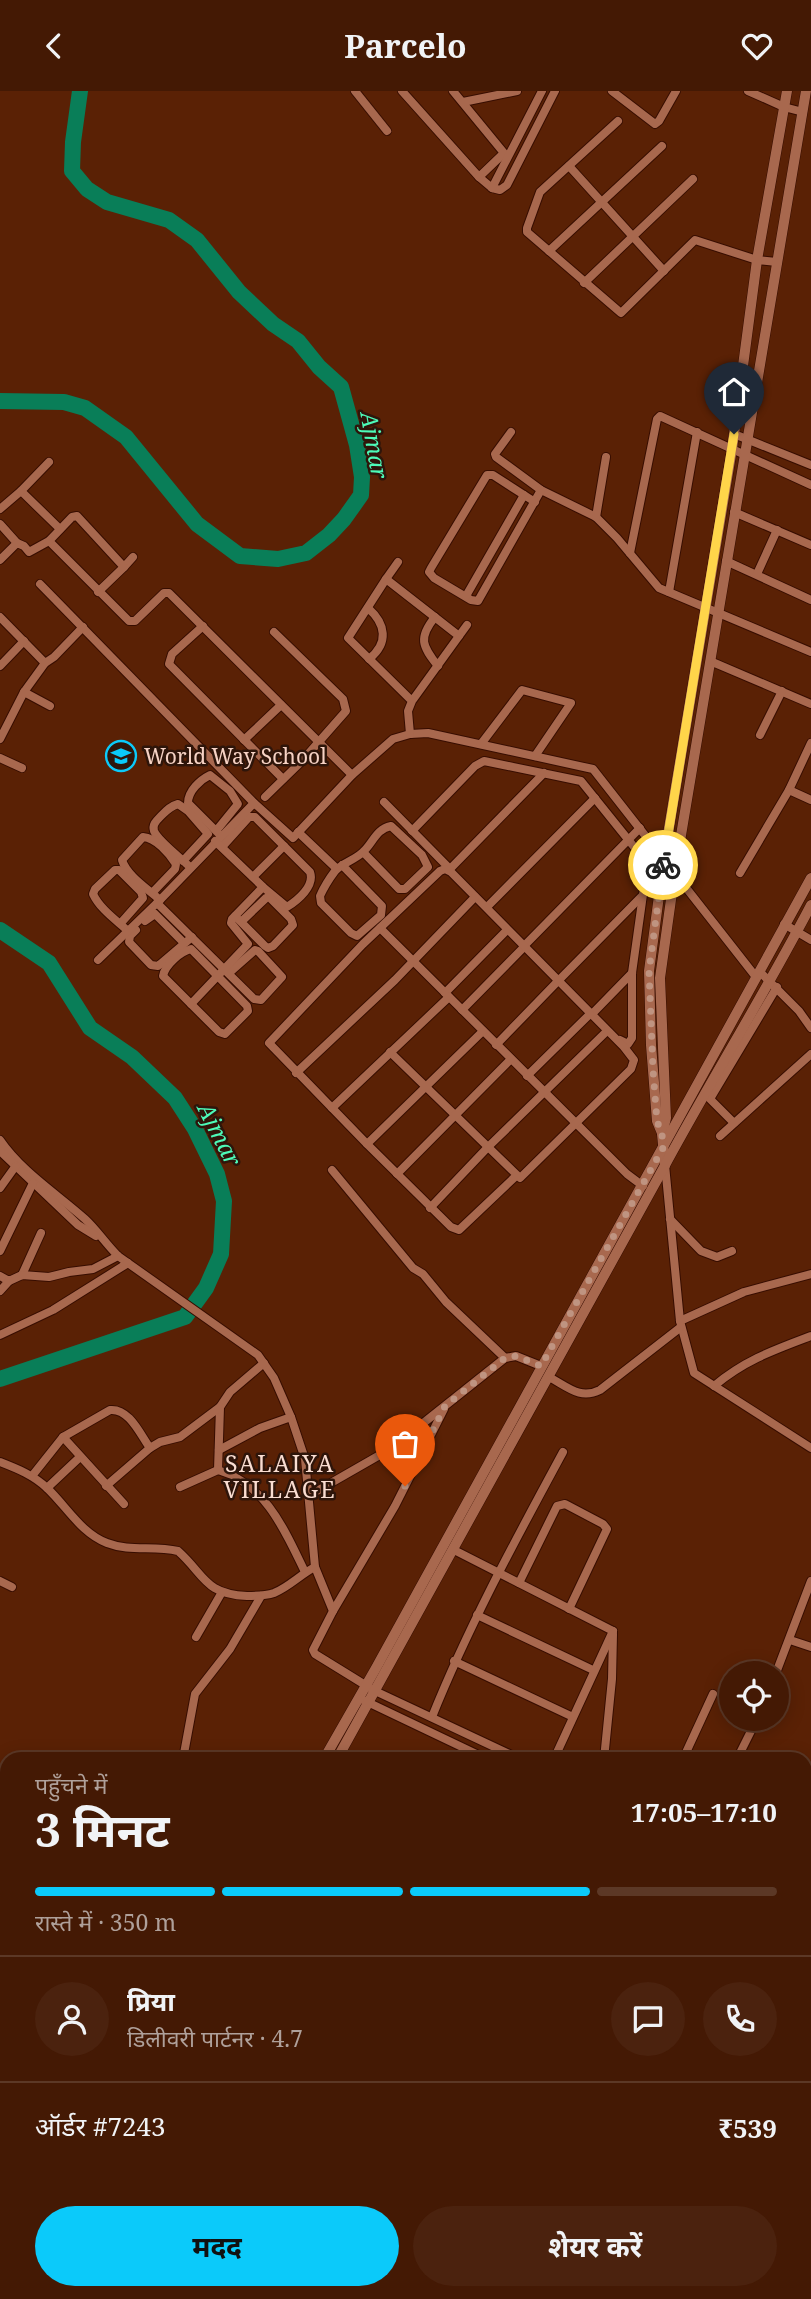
<!DOCTYPE html>
<html lang="hi">
<head>
<meta charset="utf-8">
<style>
	:root { --surface:#441904; --page:#4b220e; --text:#f1f3f6; --muted:#afa09a; --line:#5c3826; --accent:#0bcafa }
	body { margin:0; font-family:"Noto Serif","Noto Sans Devanagari",serif; background:var(--page); color:var(--text); height:100vh; display:flex; flex-direction:column; font-size:26px; white-space:nowrap }
	* { box-sizing:border-box; margin:0 }
	p { font-size:23px; color:var(--muted) }
	.icon { flex:none; width:38px; height:38px; fill:none; stroke:currentColor; stroke-width:2; stroke-linecap:round; stroke-linejoin:round }
	.map { position:relative; flex:1; overflow:hidden }
	.side { position:absolute; left:0px; top:1661px; width:812px; height:548px; display:flex; flex-direction:column; background:var(--surface); border-radius:21px 21px 0 0; box-shadow:0 4px 18px #0003,0 0 0 2px var(--line) }
	.side>* { flex:none }
	.buttons { position:absolute; left:719px; top:1570px; display:grid; gap:14px }
	.buttons a { display:grid; place-items:center; width:70px; height:70px; border-radius:50%; background:var(--surface); box-shadow:0 4px 18px #0003,0 0 0 2px var(--line); font-size:35px }
	.pin { position:absolute; display:grid; place-items:center; width:60px; height:60px; color:#fff; margin:-72px -30px; border-radius:50% 50% 50% 0; rotate:-45deg; box-shadow:0 0 7px #0007 }
	.pin .icon { rotate:45deg }
	.courier { position:absolute; display:grid; place-items:center; width:70px; height:70px; margin:-35px; border:5px solid #ffd54a; border-radius:50%; background:#fff; color:#222; box-shadow:0 2px 9px #0007 }
	.summary em { font-style:normal; font-weight:700 }
	.summary div { display:flex; flex-direction:column-reverse }
	.summary { display:flex; align-items:center; justify-content:space-between; height:119px; padding:0 35px }
	h1 { font-size:46px; font-weight:700; line-height:52px }
	.bar { display:grid; grid-template-columns:repeat(4,1fr); gap:10px 7px; align-content:center; height:84px; padding:0 35px }
	.bar i { height:9px; border-radius:5px; background:var(--line) }
	.bar .current { background:var(--accent) }
	.bar p { grid-column:span 4 }
	.line { display:flex; align-items:center; gap:18px; padding:0 35px; border-top:2px solid var(--line) }
	.line div { flex:1 }
	.round { display:grid; place-items:center; flex:none; width:74px; height:74px; border-radius:37px; background:var(--page) }
	.primary-button { display:flex; gap:14px; margin-top:auto; padding:14px 35px }
	.primary-button a { flex:1; height:80px; border-radius:42px; background:var(--accent); color:#111; font-size:28px; font-weight:700; line-height:80px; text-align:center }
	.primary-button a+a { background:var(--page); color:var(--text) }
	header { display:flex; justify-content:space-between; align-items:center; height:91px; padding:0 35px; background:var(--surface); font-size:32px; font-weight:700 }
	.map>svg:first-child { display:block }
	.lines { fill:none; stroke-linecap:round; stroke-linejoin:round }
	.river { stroke:#097e58; stroke-width:16 }
	.minor-casing { stroke:#370d00; stroke-width:10 }
	.tertiary-casing { stroke:#370d00; stroke-width:11 }
	.minor { stroke:#a8684e; stroke-width:8 }
	.tertiary { stroke:#a8684e; stroke-width:10 }
	.done { stroke:#bf9481; stroke-width:7; stroke-dasharray:0 12.6 }
	.route { stroke:#ffd54a; stroke-width:9 }
	.labels { text-anchor:middle; dominant-baseline:central; stroke-width:5; stroke-linejoin:round; paint-order:stroke }
	.poi-label { font-size:21px; fill:#f6d2c4; stroke:#2e150a; text-anchor:start }
	.water-label { font-size:23px; font-style:italic; fill:#4dfbb8; stroke:#2e150a }
	.neighbourhood-label { font-size:23px; letter-spacing:2px; fill:#faddd1; stroke:#2e150a }
</style>
</head>
<body>
<header><svg class="icon" aria-label="back" viewBox="0 0 24 24"><path d="M15 5l-7 7 7 7"/></svg>Parcelo<svg class="icon" aria-label="heart" viewBox="0 0 24 24"><path d="M12 20l-8-8c-3-5 5-10 8-4 3-6 11-1 8 4z"/></svg></header>
<div class="map">
<svg width="811" height="2208" viewBox="0 0 811 2208">
	<rect width="100%" height="100%" fill="#5a2105"/>
	<g class="lines">
		<!-- river -->
		<g class="river">
			<polyline points="0,310 64,311 85,317 126,346 197,433 240,465 278,468 306,462 329,444 344,428 361,404 362,386 357,354 341,296 319,276 298,250 273,233 239,201 197,149 169,129 107,111 87,98 72,80 73,51 80,0"/>
			<polyline points="0,839 49,872 90,937 132,966 175,1007 195,1038 217,1083 224,1110 221,1163 206,1197 185,1226 0,1288"/>
		</g>
		<!-- minor casing -->
		<g class="minor-casing">
			<g id="minor">
				<polyline points="355,0 387,40"/>
				<polyline points="402,0 479,86 504,62 453,0"/>
				<polyline points="612,0 655,33 659,30 676,0"/>
				<polyline points="748,0 784,16 803,21"/>
				<polyline points="463,11 517,0"/>
				<polyline points="618,30 540,101 527,137 527,141 621,222 695,149 757,169 777,171"/>
				<polyline points="569,75 664,180"/>
				<polyline points="479,86 492,97 500,99 507,94 555,0"/>
				<polyline points="492,97 542,0"/>
				<polyline points="549,160 662,55"/>
				<polyline points="584,192 693,88"/>
				<polyline points="511,341 495,363 496,366 541,399 596,426 617,447 659,497 811,561"/>
				<polyline points="734,343 811,374"/>
				<polyline points="49,371 21,400 60,438"/>
				<polyline points="524,404 493,384 487,384 431,477 429,481 434,487 471,509 478,510 541,399"/>
				<polyline points="0,418 21,400"/>
				<polyline points="734,421 811,454"/>
				<polyline points="596,426 606,366"/>
				<polyline points="0,433 17,452"/>
				<polyline points="630,462 657,328 660,325 811,394"/>
				<polyline points="133,466 124,476 77,425 72,426 49,450 129,530 135,530 164,502 169,502 352,684"/>
				<polyline points="0,469 17,452 24,455 29,461 49,450"/>
				<polyline points="726,470 811,509"/>
				<polyline points="757,483 777,439"/>
				<polyline points="386,488 398,471"/>
				<polyline points="40,493 254,712 293,747 352,684 393,648 410,643 428,642 593,678 756,886"/>
				<polyline points="98,501 124,476"/>
				<polyline points="669,501 697,341"/>
				<polyline points="466,505 524,404 535,411"/>
				<path d="M368,517c18,16 21,35 1,51"/>
				<polyline points="0,526 45,572 54,566 83,536"/>
				<path d="M435,526c-17,21 -13,29 3,49"/>
				<polyline points="203,535 172,563 169,573 283,688"/>
				<polyline points="459,545 467,534"/>
				<polyline points="710,570 811,613"/>
				<polyline points="0,575 24,550"/>
				<polyline points="24,601 45,572"/>
				<polyline points="410,643 408,620 412,610 348,547 386,488 459,545 412,610"/>
				<polyline points="760,644 782,600"/>
				<polyline points="0,648 24,601 50,615"/>
				<polyline points="244,649 281,614"/>
				<polyline points="481,653 522,599 571,612 535,665"/>
				<polyline points="0,667 22,677"/>
				<polyline points="789,699 811,709"/>
				<polyline points="265,706 302,670 346,620 343,608 274,541"/>
				<polyline points="384,711 450,778"/>
				<path d="M216,740l22,-27 -8,-13 -20,-16c-10,5 -22,16 -22,28l32,32"/>
				<polyline points="412,740 475,675 484,670 581,690 643,767 647,775 632,882 632,947 628,953 620,949"/>
				<polyline points="298,741 337,778"/>
				<path d="M222,756l27,-30h6l55,55c5,14 -12,28 -23,35l-24,-20"/>
				<path d="M183,770l25,-27 -20,-23 -10,-7c-8,2 -12,7 -18,13 -4,4 -8,8 -6,14 4,10 28,28 36,36"/>
				<path d="M342,774l40,41 -1,9 -24,21 -6,-3 -30,-30 -1,-7c4,-9 9,-17 15,-25 7,-8 20,-11 28,-19 10,-9 13,-23 28,-26l31,29 6,12 -23,22h-6l-36,-37"/>
				<polyline points="450,778 544,682"/>
				<polyline points="740,782 789,699 811,652"/>
				<polyline points="253,786 284,755"/>
				<path d="M152,802l23,-24 1,-5c-7,-11 -20,-26 -33,-27l-21,23c5,16 26,29 38,40"/>
				<polyline points="157,812 254,908 261,909 282,886 258,860 255,859 229,882"/>
				<polyline points="487,816 595,707"/>
				<polyline points="235,825 265,855 268,857 273,855 293,834 291,828 269,806 266,807 241,831"/>
				<polyline points="145,830 155,823 184,852"/>
				<path d="M120,833l23,-26 -2,-6 -22,-22h-4l-20,19 -2,5c7,15 23,26 35,37"/>
				<polyline points="784,833 811,849"/>
				<polyline points="380,837 627,1083 643,1095"/>
				<polyline points="136,839 130,845 129,851 151,874 158,875 192,846"/>
				<polyline points="525,854 640,737"/>
				<path d="M191,858l56,57 1,5 -23,23 -6,-2 -56,-56c2,-11 17,-24 28,-27z"/>
				<polyline points="98,869 160,809 254,712"/>
				<polyline points="759,880 799,920 811,937"/>
				<polyline points="560,888 641,806"/>
				<polyline points="445,902 507,839"/>
				<polyline points="191,913 248,853 231,832 232,828 263,796 215,750"/>
				<polyline points="462,919 524,856"/>
				<polyline points="593,922 632,882"/>
				<polyline points="496,954 558,890"/>
				<polyline points="390,961 517,1084 520,1087 631,978 634,969 624,956 451,781 445,778 440,780 363,853 269,952 367,1053 451,1136 459,1139 517,1084"/>
				<polyline points="296,982 395,889 475,806"/>
				<polyline points="527,985 590,923"/>
				<polyline points="332,1017 449,906"/>
				<polyline points="734,1032 710,1008 777,896"/>
				<polyline points="720,1045 811,963"/>
				<path d="M0,1049c21,31 57,54 85,79 11,10 21,25 33,37l140,99 16,23 17,39 14,42 10,108 18,44 -20,39 2,4 60,37 145,68"/>
				<polyline points="367,1053 483,940"/>
				<polyline points="0,1060 78,1134 96,1145"/>
				<polyline points="665,1074 680,1230 694,1282 811,1357"/>
				<polyline points="332,1079 413,1177 423,1183 446,1211 505,1267"/>
				<polyline points="397,1083 511,968"/>
				<polyline points="0,1097 15,1076"/>
				<polyline points="430,1117 488,1056 607,940"/>
				<polyline points="670,1128 701,1160 717,1166 732,1160"/>
				<polyline points="0,1160 33,1092"/>
				<polyline points="22,1184 41,1142"/>
				<polyline points="0,1185 9,1190 22,1184 49,1186 69,1181 93,1178 118,1165"/>
				<polyline points="0,1200 9,1190"/>
				<polyline points="680,1230 744,1201 811,1183"/>
				<polyline points="0,1244 53,1219 128,1172"/>
				<path d="M264,1272l-34,29 -10,15 -2,63c48,14 67,61 87,102"/>
				<path d="M549,1286c19,10 31,23 51,13l81,-63"/>
				<path d="M714,1295c31,-26 60,-36 97,-50"/>
				<polyline points="63,1346 124,1413"/>
				<polyline points="219,1359 260,1337 291,1326"/>
				<path d="M0,1371c18,7 33,13 47,26 20,19 34,45 60,55 23,9 47,2 71,8 27,24 26,43 69,45 9,0 18,0 27,-3 15,-6 27,-19 41,-26"/>
				<path d="M32,1385l31,-39 47,-27c19,-2 30,24 40,38l10,-6 20,-5 40,-30"/>
				<polyline points="106,1395 150,1357"/>
				<polyline points="180,1396 218,1379"/>
				<polyline points="47,1397 80,1366"/>
				<polyline points="310,1404 392,1357 505,1267 516,1265 541,1275"/>
				<polyline points="454,1459 613,1540"/>
				<polyline points="0,1490 12,1496"/>
				<polyline points="519,1492 557,1415 565,1413 603,1433 607,1438 569,1518"/>
				<polyline points="333,1520 395,1415 444,1318"/>
				<polyline points="477,1524 593,1579"/>
				<polyline points="196,1546 222,1501"/>
				<polyline points="790,1549 811,1556"/>
				<polyline points="454,1570 573,1626"/>
				<polyline points="776,1582 811,1490"/>
				<polyline points="359,1607 487,1668"/>
				<path d="M432,1626c37,-92 84,-178 131,-265"/>
				<polyline points="183,1668 195,1603 230,1558 261,1505"/>
				<polyline points="554,1668 613,1540"/>
				<polyline points="604,1668 612,1588 613,1543"/>
				<polyline points="683,1668 713,1603"/>
				<polyline points="737,1668 757,1628"/>
				<polyline points="0,1764 7,1758"/>
				<polyline points="805,1812 808,1804"/>
				<polyline points="0,1818 7,1812"/>
				<polyline points="0,1861 7,1860"/>
				<polyline points="805,1875 811,1878"/>
				<polyline points="0,1877 7,1875"/>
				<polyline points="805,1958 811,1944"/>
				<polyline points="0,2042 7,2045"/>
				<polyline points="0,2052 7,2055"/>
				<polyline points="805,2057 811,2042"/>
				<polyline points="805,2081 811,2084"/>
				<polyline points="805,2153 811,2156"/>
				<polyline points="805,2198 811,2183"/>
				<polyline points="205,2202 210,2208"/>
				<polyline points="246,2202 252,2208"/>
				<polyline points="428,2202 431,2208"/>
				<polyline points="470,2202 473,2208"/>
				<polyline points="520,2202 522,2208"/>
				<polyline points="577,2202 580,2208"/>
				<polyline points="59,2208 62,2202"/>
				<polyline points="281,2208 283,2202"/>
				<polyline points="447,2208 459,2202"/>
				<polyline points="528,2208 553,2202"/>
				<polyline points="606,2208 606,2202"/>
				<polyline points="650,2208 652,2202"/>
				<polyline points="713,2208 716,2202"/>
				<polyline points="748,2208 750,2202"/>
			</g>
		</g>
		<!-- tertiary casing -->
		<g class="tertiary-casing">
			<g id="tertiary">
				<polyline points="662,1042 657,1030 651,954 649,880 664,767 732,358 757,169 787,0"/>
				<polyline points="665,1074 662,1043 666,1027 660,887 675,780 806,0"/>
				<polyline points="324,1668 376,1577 811,787"/>
				<path d="M337,1668c110,-196 218,-393 326,-590 48,-89 101,-174 148,-264"/>
				<polyline points="326,2202 341,2208"/>
				<polyline points="352,2202 366,2208"/>
			</g>
		</g>
		<!-- minor -->
		<use href="#minor" class="minor"/>
		<!-- tertiary -->
		<use href="#tertiary" class="tertiary"/>
	</g>
	<g class="lines">
		<!-- done -->
		<polyline class="done" points="405,1395 445,1315 505,1267 516,1265 541,1275 663,1057 662,1043 657,1030 653,979 649,880 663,774"/>
		<!-- route -->
		<polyline class="route" points="663,774 734,343"/>
	</g>
	<!-- icons -->
	<defs>
		<g id="school-ring" transform="scale(1.575)"><circle r="9.5" fill="#2e150a" stroke="#0bcafa" stroke-width="1.5"/><path d="M0-5L7-2L0 1L-7-2ZM-4 1L0 2.5L4 1V4Q0 6-4 4Z" fill="#0bcafa"/></g>
	</defs>
	<g fill-rule="evenodd">
		<use href="#school-ring" x="121" y="665"/>
	</g>
	<g class="labels">
		<!-- poi labels -->
		<g class="poi-label">
			<text x="144" y="665">World Way School</text>
		</g>
		<!-- water labels -->
		<g class="water-label">
			<text transform="translate(375 354) rotate(80)">Ajmar</text>
			<text transform="translate(220 1043) rotate(63)">Ajmar</text>
		</g>
		<!-- neighbourhood labels -->
		<g class="neighbourhood-label">
			<text x="280" y="1372">SALAIYA<tspan x="280" dy="26">VILLAGE</tspan></text>
		</g>
	</g>
</svg>
<div class="buttons">
<a><svg class="icon" aria-label="locate" viewBox="0 0 24 24"><circle cx="12" cy="12" r="6"/><path d="M12 2v4M12 18v4M2 12h4M18 12h4"/></svg></a>
</div>
<div class="pin" style="left:405px;top:1395px;background:#ea580c"><svg class="icon" aria-label="bag" viewBox="0 0 24 24"><path d="M5 8h14l-1 12H6zM9 8a3 3 0 0 1 6 0"/></svg></div>
<div class="pin" style="left:734px;top:343px;background:#1f2937"><svg class="icon" aria-label="home" viewBox="0 0 24 24"><path d="M3 11l9-7 9 7M6 9v11h12V9"/></svg></div>
<div class="courier" style="left:663px;top:774px"><svg class="icon" aria-label="bike" viewBox="0 0 24 24"><circle cx="6" cy="16" r="4"/><circle cx="18" cy="16" r="4"/><path d="M6 16l4-8h5l3 8M10 8l3 8H6M13 5h3"/></svg></div>
<section class="side">
<div class="summary"><div><h1>3 मिनट</h1><p>पहुँचने में</p></div><em>17:05–17:10</em></div>
<div class="bar"><i class="current"></i><i class="current"></i><i class="current"></i><i></i><p>रास्ते में · 350 m</p></div>
<div class="line" style="height:126px"><a class="round"><svg class="icon" aria-label="person" viewBox="0 0 24 24"><circle cx="12" cy="8" r="4"/><path d="M4 21q1-7 8-7t8 7"/></svg></a><div><b>प्रिया</b><p>डिलीवरी पार्टनर · 4.7</p></div><a class="round"><svg class="icon" aria-label="chat" viewBox="0 0 24 24"><path d="M4 5h16v11H9l-5 4z"/></svg></a><a class="round"><svg class="icon" aria-label="phone" viewBox="0 0 24 24"><path d="M5 4h4l2 5-3 2q2 4 5 5l2-3 5 2v4C11 20 4 13 5 4z"/></svg></a></div>
<div class="line" style="height:91px"><div>ऑर्डर #7243</div><b>₹539</b></div>
<div class="primary-button"><a>मदद</a><a>शेयर करें</a></div>
</section>
</div>
</body>
</html>
